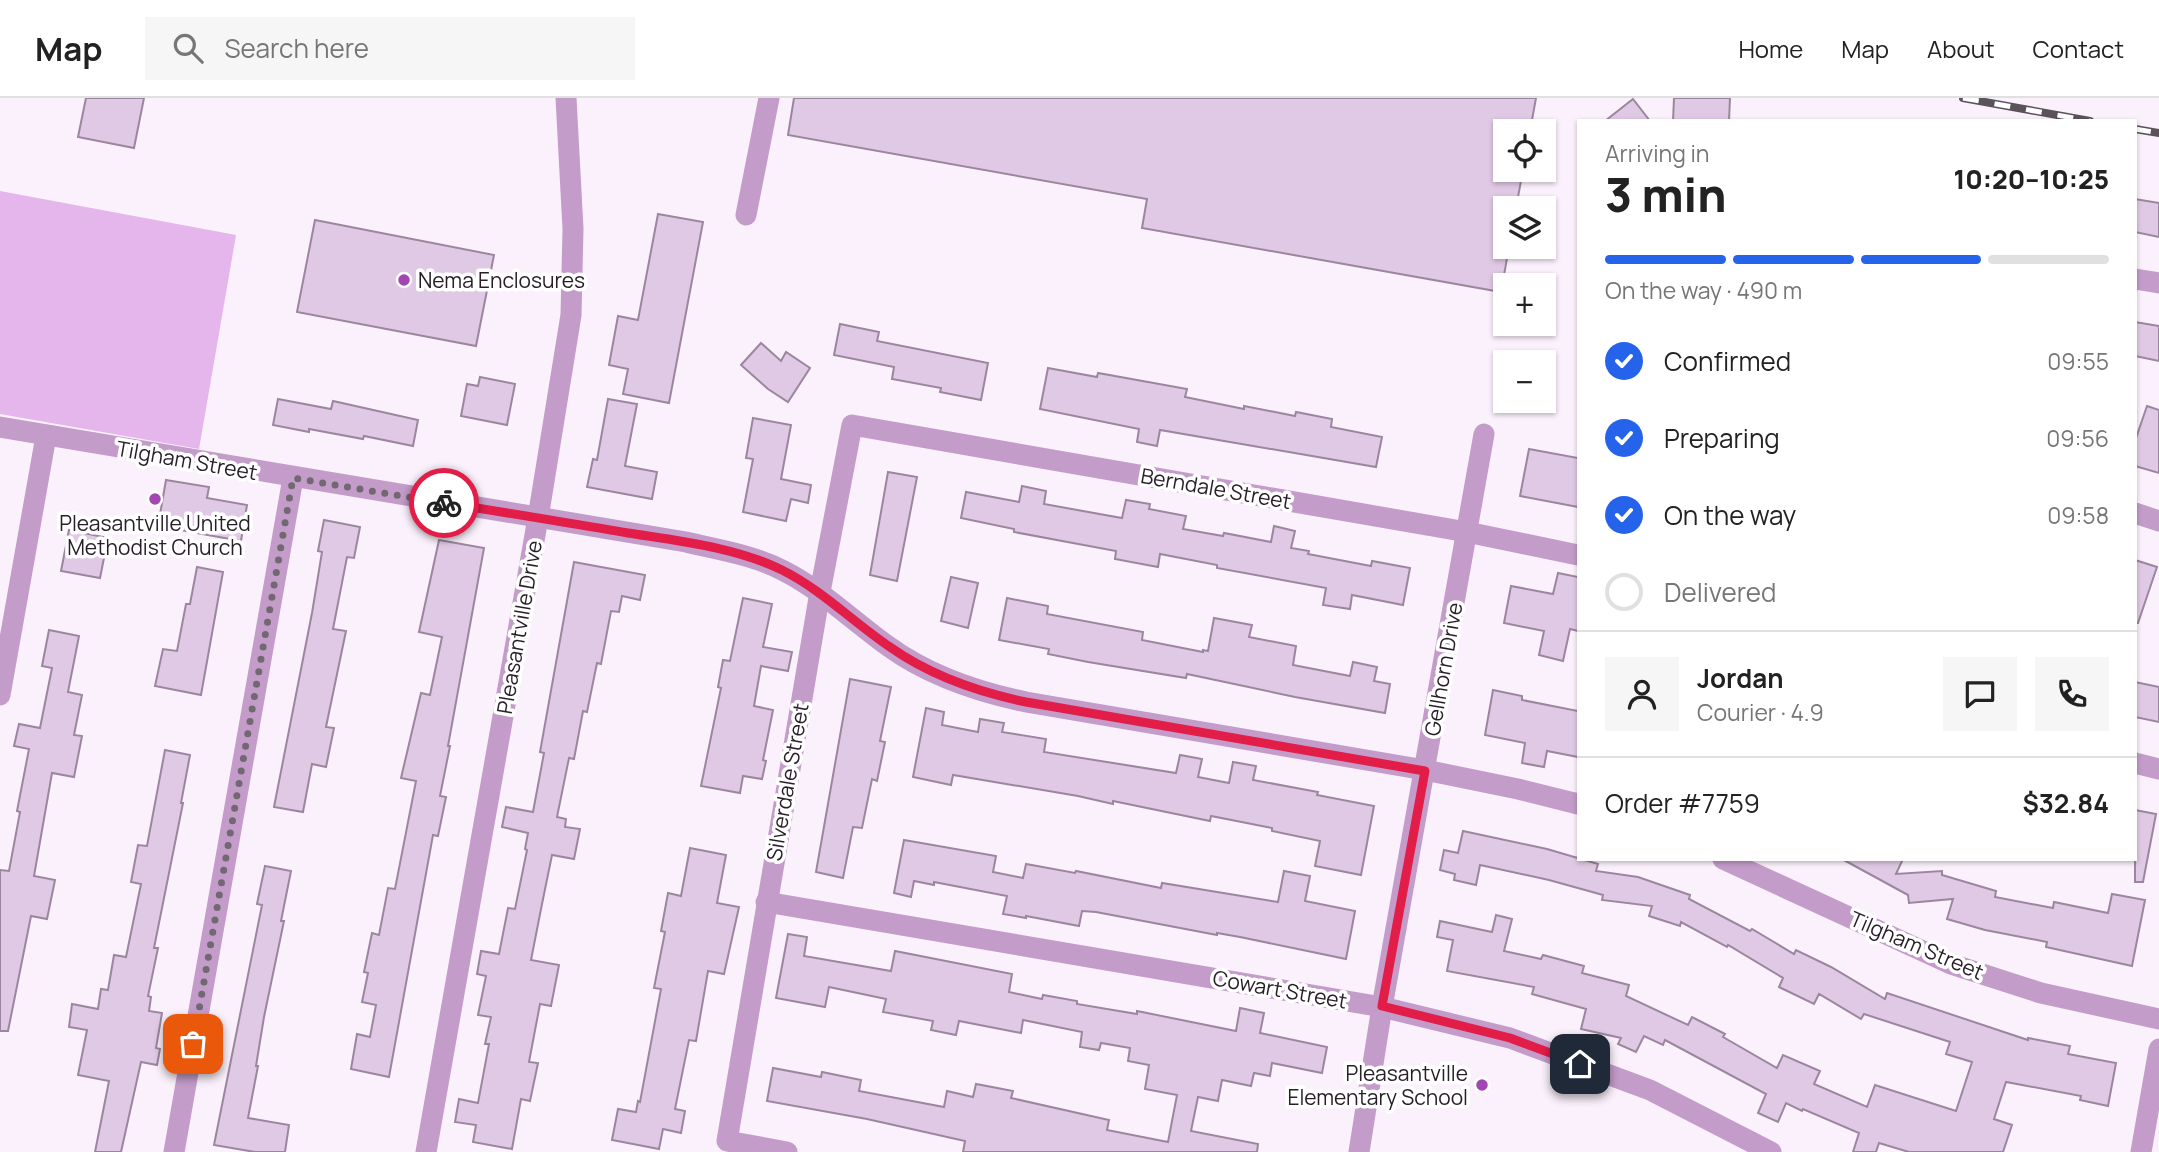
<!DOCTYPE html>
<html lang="en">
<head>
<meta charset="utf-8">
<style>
	:root { --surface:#fff; --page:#f6f6f6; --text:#222; --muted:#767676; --line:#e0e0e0; --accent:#2563eb }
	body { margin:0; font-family:Manrope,sans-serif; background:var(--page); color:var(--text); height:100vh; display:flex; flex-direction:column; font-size:26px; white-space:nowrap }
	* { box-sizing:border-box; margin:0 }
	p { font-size:23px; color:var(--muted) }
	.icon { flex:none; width:38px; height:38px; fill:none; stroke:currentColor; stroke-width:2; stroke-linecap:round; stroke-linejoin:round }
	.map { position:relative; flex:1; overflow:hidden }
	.drawer { position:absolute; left:1577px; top:21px; width:560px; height:742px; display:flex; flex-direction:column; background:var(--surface); border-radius:0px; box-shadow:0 2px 5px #0004 }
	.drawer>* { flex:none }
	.buttons { position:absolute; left:1493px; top:21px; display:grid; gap:14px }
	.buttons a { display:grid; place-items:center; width:63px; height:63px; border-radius:0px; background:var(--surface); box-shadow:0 2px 5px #0004; font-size:35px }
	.pin { position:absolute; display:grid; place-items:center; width:60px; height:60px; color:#fff; margin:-30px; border-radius:14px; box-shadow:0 4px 10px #0006 }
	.courier { position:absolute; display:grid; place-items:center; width:70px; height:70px; margin:-35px; border:5px solid #e11d48; border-radius:50%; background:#fff; color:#222; box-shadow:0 2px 9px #0007 }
	.summary em { font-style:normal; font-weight:800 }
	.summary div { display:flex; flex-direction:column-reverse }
	.summary { display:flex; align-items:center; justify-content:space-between; height:119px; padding:0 28px }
	h1 { font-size:46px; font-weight:800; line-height:52px }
	.bar { display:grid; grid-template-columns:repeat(4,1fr); gap:10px 7px; align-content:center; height:84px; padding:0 28px }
	.bar i { height:9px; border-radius:5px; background:var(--line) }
	.bar .on { background:var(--accent) }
	.bar p { grid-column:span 4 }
	.line { display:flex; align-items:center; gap:18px; padding:0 28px; border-top:2px solid var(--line) }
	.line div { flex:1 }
	.round { display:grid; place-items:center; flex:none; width:74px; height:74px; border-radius:0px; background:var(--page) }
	ol { padding:0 28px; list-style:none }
	li { display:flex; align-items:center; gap:21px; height:77px }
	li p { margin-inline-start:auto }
	li .icon { padding:7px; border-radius:50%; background:var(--accent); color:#fff; stroke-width:4 }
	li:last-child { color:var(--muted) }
	li i { width:38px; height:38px; border:4px solid var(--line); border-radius:50% }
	header { display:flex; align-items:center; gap:42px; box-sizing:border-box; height:98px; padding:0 35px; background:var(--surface); border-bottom:2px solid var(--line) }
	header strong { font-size:33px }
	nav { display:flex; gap:38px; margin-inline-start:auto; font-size:24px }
	.search { width:490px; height:63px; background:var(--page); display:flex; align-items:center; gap:18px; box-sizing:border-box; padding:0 24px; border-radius:0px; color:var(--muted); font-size:26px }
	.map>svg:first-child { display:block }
	.green { fill:#e4b6eb }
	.building { fill:#e0c9e4; stroke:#9c869f; stroke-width:2 }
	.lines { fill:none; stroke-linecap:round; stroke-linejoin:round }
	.street { stroke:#c39cc9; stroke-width:21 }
	.rail-casing { stroke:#5b525c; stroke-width:8 }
	.rail { stroke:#fff; stroke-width:5; stroke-dasharray:16; stroke-linecap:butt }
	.done { stroke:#716872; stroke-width:7; stroke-dasharray:0 12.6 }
	.route { stroke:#e11d48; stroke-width:9 }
	.poi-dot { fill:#a246b1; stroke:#fff; stroke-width:2.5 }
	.labels { text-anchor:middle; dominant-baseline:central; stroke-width:7; stroke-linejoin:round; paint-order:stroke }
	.poi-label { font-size:21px; fill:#271e28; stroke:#fff; text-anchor:start }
	.street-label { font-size:21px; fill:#271e28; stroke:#fff }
</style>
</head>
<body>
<header>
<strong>Map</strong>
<div class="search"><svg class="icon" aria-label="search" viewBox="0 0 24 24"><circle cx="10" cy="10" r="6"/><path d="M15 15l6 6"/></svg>Search here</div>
<nav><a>Home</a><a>Map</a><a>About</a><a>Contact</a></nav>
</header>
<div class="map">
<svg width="2159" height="1054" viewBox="0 0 2159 1054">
	<rect width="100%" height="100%" fill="#fbf1fc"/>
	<!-- green -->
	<polygon class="green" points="0,93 236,137 199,351 0,316"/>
	<!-- building -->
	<g class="building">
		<polygon points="86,0 144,0 134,50 78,39"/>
		<polygon points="794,0 1536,0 1530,33 1505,33 1505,72 1523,72 1516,110 1505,110 1505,149 1509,149 1501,194 1142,130 1147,101 788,37"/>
		<polygon points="1674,0 1730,0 1729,23 1673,23"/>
		<polygon points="1633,1 1650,23 1605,23"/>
		<polygon points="2135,101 2159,105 2159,139 2135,134"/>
		<polygon points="658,116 703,124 669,305 623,296 628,271 609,267 618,218 638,222"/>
		<polygon points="315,122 494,157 476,248 297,214"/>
		<polygon points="2135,224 2159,228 2159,263 2135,258"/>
		<polygon points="840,226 879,234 877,243 988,265 981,302 940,294 941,290 892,281 894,269 834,257"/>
		<polygon points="761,245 781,263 786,254 810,270 788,304 768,291 741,267"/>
		<polygon points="1048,270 1097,279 1098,275 1187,291 1185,299 1244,311 1244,308 1295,318 1296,314 1332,321 1331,329 1382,339 1376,369 1160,332 1157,348 1137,344 1139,331 1040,311"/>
		<polygon points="480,279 515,286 507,327 461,318 467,286 478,288"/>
		<polygon points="278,301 331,311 333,303 418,322 413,348 364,338 363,341 309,331 309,334 273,327"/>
		<polygon points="608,301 637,306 625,368 657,374 652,401 587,389 593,361 597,362"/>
		<polygon points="2147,308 2159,312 2159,375 2135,368 2135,343"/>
		<polygon points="753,320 791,327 781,381 811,387 808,405 791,401 786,423 743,414 753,361 746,360"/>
		<polygon points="1529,351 1578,360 1578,409 1520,398"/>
		<polygon points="888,374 917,379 897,483 870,477"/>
		<polygon points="166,382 209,389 207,400 247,407 241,443 158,428"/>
		<polygon points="1022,388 1046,393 1044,406 1122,420 1126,402 1150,406 1149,411 1186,418 1183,431 1223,438 1224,435 1271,444 1274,428 1295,433 1291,450 1309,453 1308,456 1371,468 1372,463 1410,470 1403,507 1352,497 1350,511 1323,507 1326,490 1217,470 1217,467 1160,456 1158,469 1115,461 1116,453 1014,434 1014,431 961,420 966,394 1019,404"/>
		<polygon points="324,422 360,429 354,460 347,459 333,531 346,533 326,629 334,630 326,669 312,666 303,714 274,709 312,515 322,454 318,453"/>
		<polygon points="69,432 108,440 100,480 61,473"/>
		<polygon points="439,442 484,450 448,648 450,648 440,698 446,699 438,738 433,737 389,979 351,971 357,936 370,939 376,907 362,904 368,875 364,874 372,835 379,837 388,790 395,791 416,683 401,680 421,595 430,597 442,539 419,534"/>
		<polygon points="2135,462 2157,469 2138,525 2135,525"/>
		<polygon points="574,464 645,477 640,502 622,498 619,514 611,513 601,566 597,565 587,614 583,613 574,661 569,660 557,719 566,721 565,729 580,731 574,761 552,757 542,806 531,862 559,867 551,908 540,906 529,964 538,965 530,1003 521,1001 512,1051 473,1044 476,1027 455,1024 459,1001 478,1005 489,946 485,946 491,919 478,917 486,878 477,876 481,853 499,856 508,810 515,811 527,752 525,751 528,735 502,729 506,709 533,714 544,655 540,654"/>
		<polygon points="197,469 223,474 201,597 155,588 163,551 177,553 186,506 190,506"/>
		<polygon points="1558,475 1578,479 1578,533 1570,531 1563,563 1539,557 1544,533 1504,525 1511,488 1553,496"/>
		<polygon points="951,479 978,485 968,530 941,523"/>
		<polygon points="743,500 772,506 763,549 792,554 788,573 761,568 754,608 773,612 763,662 766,663 762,681 743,678 740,695 701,688 721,590 718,589 723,562 730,563"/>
		<polygon points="1007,500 1048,508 1047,516 1143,534 1142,542 1203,554 1203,552 1208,553 1214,520 1252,527 1249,539 1296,548 1293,567 1350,578 1353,564 1377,569 1374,583 1390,586 1385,615 1295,599 1187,576 1186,580 1088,564 1048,556 1049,551 999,542"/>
		<polygon points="49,532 79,538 68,594 82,597 74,637 82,638 74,679 52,675 34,778 55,782 47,821 31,818 8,933 0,933 0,772 9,773 20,714 17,713 29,651 14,648 19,626 40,630 52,570 42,568"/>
		<polygon points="850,581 891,589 880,643 885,644 877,683 872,681 862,730 853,729 843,780 816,774"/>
		<polygon points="2135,584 2159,589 2159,624 2135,619"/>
		<polygon points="1493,592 1522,598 1522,602 1578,613 1578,659 1547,653 1544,669 1522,665 1525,645 1485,637"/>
		<polygon points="926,610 944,614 942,627 978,634 980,621 1004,625 1002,634 1046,641 1044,654 1176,675 1180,657 1202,661 1198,679 1229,685 1233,664 1256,668 1253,682 1318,694 1317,697 1374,708 1361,777 1315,768 1320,743 1272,733 1272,730 1211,718 1210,723 1113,703 1113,706 1078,698 953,677 951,687 913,679"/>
		<polygon points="165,652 190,657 181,705 183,705 154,850 158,850 148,898 151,899 149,913 162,915 156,950 160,951 157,967 141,964 121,1054 95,1054 109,983 78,977 87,932 69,929 72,906 98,911 101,891 108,892 114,857 126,859 141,786 131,784 138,747 147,748"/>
		<polygon points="2135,712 2156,716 2143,784 2135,784"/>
		<polygon points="1463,733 1547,751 1598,766 1596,773 1638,779 1690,797 1689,801 1750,833 1752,831 1794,856 1796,852 1831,869 1885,901 1887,895 2028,942 2028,940 2070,948 2068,956 2116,965 2108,1008 2080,1002 2081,998 2006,984 1994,1021 2012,1027 2003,1054 1909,1054 1879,1045 1876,1054 1853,1054 1859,1035 1803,1011 1802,1013 1786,1005 1778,1024 1758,1015 1766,996 1665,942 1663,947 1644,938 1636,954 1618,946 1621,940 1581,931 1586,911 1532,896 1534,889 1447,873 1453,842 1437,839 1440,823 1492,834 1496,817 1512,821 1504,853 1541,861 1543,857 1584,868 1582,875 1629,887 1626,898 1688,927 1692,919 1725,936 1723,939 1777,970 1783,957 1820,973 1814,986 1867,1009 1875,987 1956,1013 1972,964 1946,956 1950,944 1864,916 1861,921 1819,896 1814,906 1779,889 1783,880 1728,847 1727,849 1681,824 1680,828 1649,818 1652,808 1602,802 1603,797 1549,782 1480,767 1476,787 1454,782 1455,776 1440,772 1444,752 1458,755"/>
		<polygon points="904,742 996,758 993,774 1023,780 1026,766 1075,775 1076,773 1161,790 1162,785 1278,804 1284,773 1310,778 1305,803 1355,813 1346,861 1240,839 1217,835 1217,837 1096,814 1082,813 1079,828 1026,818 1026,820 1003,816 1007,798 934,784 934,787 914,783 911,799 894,795"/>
		<polygon points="690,750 726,757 717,805 739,809 724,876 708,873 696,943 689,942 675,1011 685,1013 681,1035 663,1031 659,1051 612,1042 618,1011 636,1014 638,1003 640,1004 661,891 654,890 665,834 661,833 668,795 681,798"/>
		<polygon points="1842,761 1903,761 1896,776 1942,773 1942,777 1996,793 1995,799 2053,810 2054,804 2108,815 2112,796 2145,802 2132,868 2046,849 2047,844 1985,832 1947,821 1953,801 1909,805 1908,797"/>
		<polygon points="265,768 291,773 281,823 284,823 264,919 256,968 258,968 248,1020 289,1027 285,1054 255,1054 214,1047 262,807 257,806"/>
		<polygon points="788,836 807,839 804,858 891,873 895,853 1012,876 1009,894 1042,901 1043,897 1077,903 1077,906 1137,916 1137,913 1236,933 1240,910 1264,915 1260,935 1327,949 1322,975 1272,965 1270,978 1254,975 1251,988 1222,982 1218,1003 1198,999 1191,1033 1258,1046 1257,1054 963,1054 965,1043 867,1021 767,1003 773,970 821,979 822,974 861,982 859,993 944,1009 947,993 973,999 976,986 1013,993 1011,1000 1109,1022 1107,1032 1168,1044 1177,997 1145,991 1149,967 1128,963 1130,950 1101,945 1099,952 1080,949 1082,934 1023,922 1021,935 959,923 956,937 931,932 933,923 883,914 886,901 829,889 825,909 776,900"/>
	</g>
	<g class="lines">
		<!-- street -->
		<g class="street">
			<polyline points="746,117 769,0"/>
			<polyline points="2135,181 2159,185"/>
			<path d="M0,329l686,115c33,8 68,13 98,29 39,20 69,50 104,75 41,30 90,46 138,56l399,68 93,19 60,15"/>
			<polyline points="2135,415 2159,423"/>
			<polyline points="0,597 46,338"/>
			<polyline points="2135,665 2159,671"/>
			<polyline points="1723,761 1951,866 2041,895 2159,921"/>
			<polyline points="766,804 1382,909 1510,940 1650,992 1771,1054"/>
			<polyline points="174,1054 293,380"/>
			<polyline points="426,1054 538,420 571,217 573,131 566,0"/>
			<polyline points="787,1054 727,1043 820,494 852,327 1467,434 1578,457"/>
			<polyline points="1359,1054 1382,909 1484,336"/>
			<polyline points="2141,1054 2159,951"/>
		</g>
		<!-- rail casing -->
		<g class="rail-casing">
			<g id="rail">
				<polyline points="1963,0 2090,23"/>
				<polyline points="2135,31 2159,35"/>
			</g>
		</g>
		<!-- rail -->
		<use href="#rail" class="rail"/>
	</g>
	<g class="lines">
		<!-- done -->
		<polyline class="done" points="193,946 293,380 444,405"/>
		<!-- route -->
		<path class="route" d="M444,405c61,9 123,20 184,30 51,8 107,14 154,37 40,20 71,52 108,77 41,29 88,45 136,55l399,69 -43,235 128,32 70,26"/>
	</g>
	<!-- markers -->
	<g class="poi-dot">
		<circle cx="404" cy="182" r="7"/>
		<circle cx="155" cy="401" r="7"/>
		<circle cx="1482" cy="987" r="7"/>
	</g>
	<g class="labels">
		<!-- poi labels -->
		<g class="poi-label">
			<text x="418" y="182">Nema Enclosures</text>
			<text x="155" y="425" text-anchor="middle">Pleasantville United<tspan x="155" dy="24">Methodist Church</tspan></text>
			<text x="1468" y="975" text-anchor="end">Pleasantville<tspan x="1468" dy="24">Elementary School</tspan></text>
		</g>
		<!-- street labels -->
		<g class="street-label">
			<text transform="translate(187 362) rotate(10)">Tilgham Street</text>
			<text transform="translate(1216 390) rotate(10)">Berndale Street</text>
			<text transform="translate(519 529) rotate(-80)">Pleasantville Drive</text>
			<text transform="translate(1443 571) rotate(-80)">Gellhorn Drive</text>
			<text transform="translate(787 684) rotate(-80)">Silverdale Street</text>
			<text transform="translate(1917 847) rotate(23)">Tilgham Street</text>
			<text transform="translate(1280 891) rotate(10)">Cowart Street</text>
		</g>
	</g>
</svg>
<div class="buttons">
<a><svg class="icon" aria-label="locate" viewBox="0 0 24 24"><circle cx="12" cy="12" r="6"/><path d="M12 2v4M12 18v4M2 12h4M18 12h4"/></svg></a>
<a><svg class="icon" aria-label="layers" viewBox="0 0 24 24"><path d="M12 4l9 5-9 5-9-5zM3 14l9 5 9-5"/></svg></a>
<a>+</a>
<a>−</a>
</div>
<div class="pin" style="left:193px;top:946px;background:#ea580c"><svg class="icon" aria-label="bag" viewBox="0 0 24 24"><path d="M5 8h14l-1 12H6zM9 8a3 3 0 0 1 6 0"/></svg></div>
<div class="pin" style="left:1580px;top:966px;background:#1f2937"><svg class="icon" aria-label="home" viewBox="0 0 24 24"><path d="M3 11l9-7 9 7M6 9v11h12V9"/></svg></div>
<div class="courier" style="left:444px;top:405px"><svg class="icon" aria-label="bike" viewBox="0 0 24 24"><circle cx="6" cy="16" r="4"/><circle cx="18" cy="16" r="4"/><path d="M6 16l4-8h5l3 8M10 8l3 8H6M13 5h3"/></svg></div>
<section class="drawer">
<div class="summary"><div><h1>3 min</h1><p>Arriving in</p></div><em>10:20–10:25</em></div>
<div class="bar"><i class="on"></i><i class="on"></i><i class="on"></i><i></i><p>On the way · 490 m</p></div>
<ol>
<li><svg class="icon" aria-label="check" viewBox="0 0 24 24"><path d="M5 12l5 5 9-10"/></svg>Confirmed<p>09:55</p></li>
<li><svg class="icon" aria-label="check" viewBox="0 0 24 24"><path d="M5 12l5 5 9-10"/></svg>Preparing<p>09:56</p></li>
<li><svg class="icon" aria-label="check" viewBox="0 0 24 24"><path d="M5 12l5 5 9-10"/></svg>On the way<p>09:58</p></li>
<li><i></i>Delivered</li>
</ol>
<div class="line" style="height:126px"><a class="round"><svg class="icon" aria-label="person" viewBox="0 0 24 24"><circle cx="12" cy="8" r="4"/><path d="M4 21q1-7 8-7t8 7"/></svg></a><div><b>Jordan</b><p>Courier · 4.9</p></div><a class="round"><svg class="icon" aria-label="chat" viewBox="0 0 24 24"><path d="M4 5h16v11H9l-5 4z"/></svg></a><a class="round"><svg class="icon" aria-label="phone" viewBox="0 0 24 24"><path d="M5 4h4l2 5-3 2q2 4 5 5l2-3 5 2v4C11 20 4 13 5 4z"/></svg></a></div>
<div class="line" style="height:91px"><div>Order #7759</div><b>$32.84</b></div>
</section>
</div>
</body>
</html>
